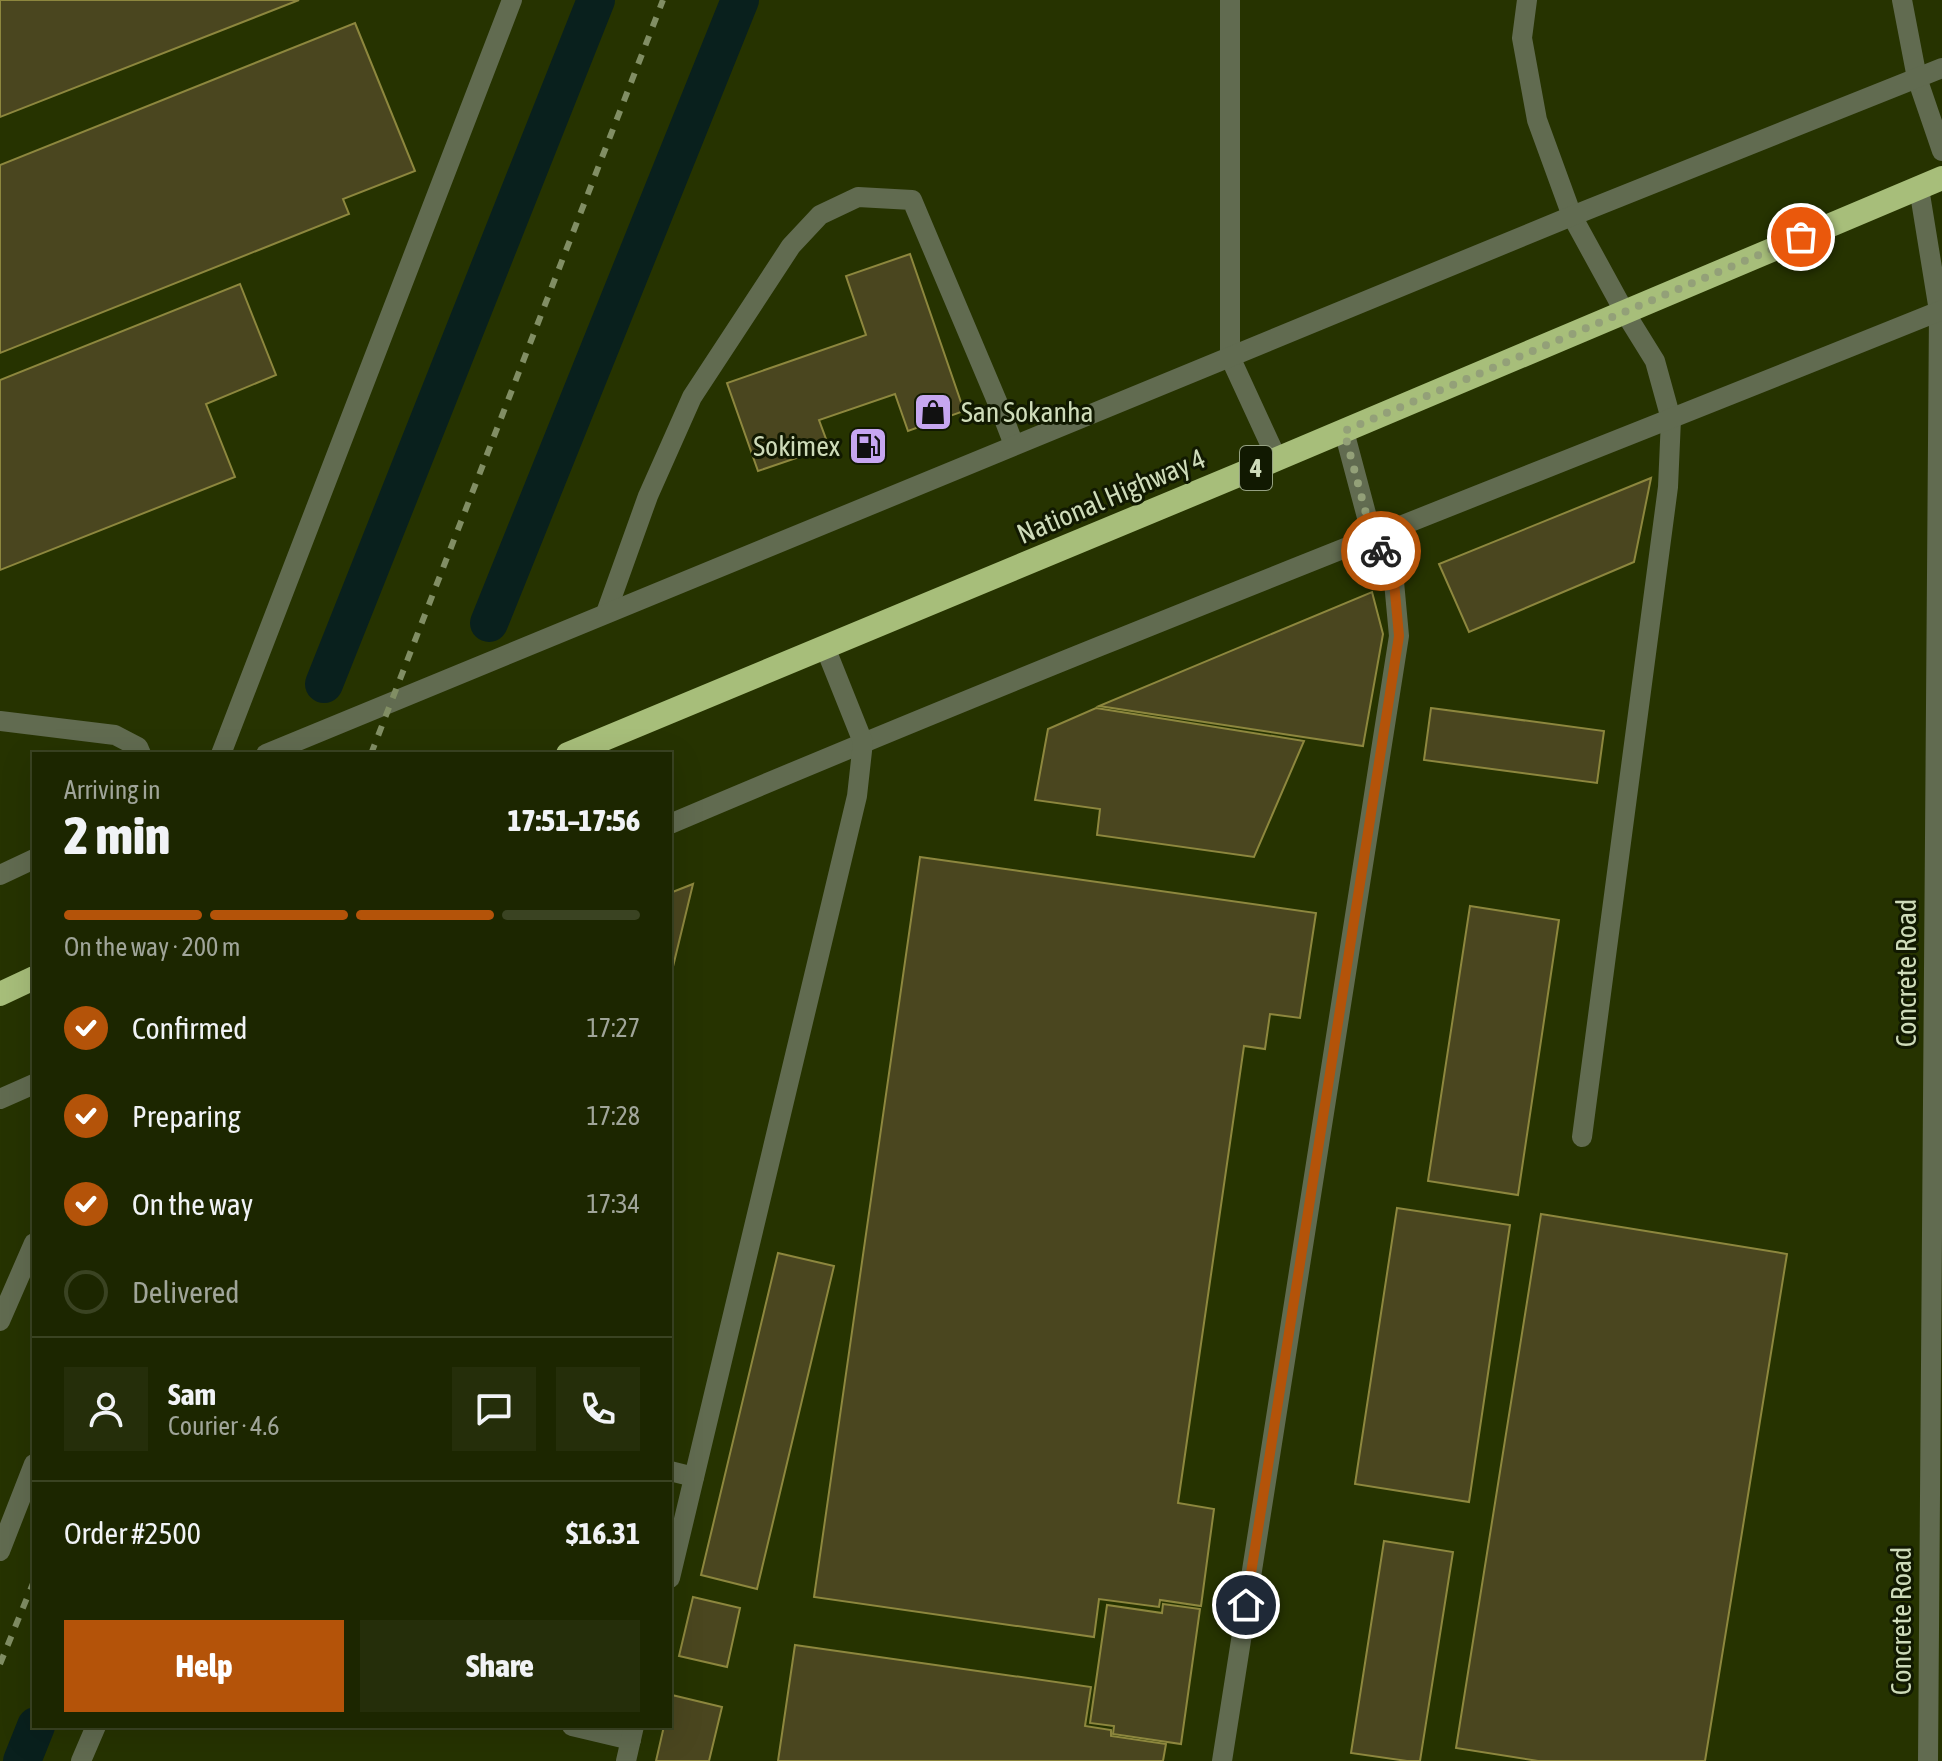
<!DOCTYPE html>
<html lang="en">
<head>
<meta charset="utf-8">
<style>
	:root { --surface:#1c2600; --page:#252e0a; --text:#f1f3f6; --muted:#a0a599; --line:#3a4322; --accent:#b45309 }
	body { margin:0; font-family:"Asap Condensed",sans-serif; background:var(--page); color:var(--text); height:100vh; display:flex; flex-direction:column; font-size:30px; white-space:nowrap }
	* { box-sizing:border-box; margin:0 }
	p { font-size:26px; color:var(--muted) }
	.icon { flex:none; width:44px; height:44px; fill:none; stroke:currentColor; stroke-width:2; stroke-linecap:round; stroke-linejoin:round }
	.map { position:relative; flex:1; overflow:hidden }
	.side { position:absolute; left:32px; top:752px; width:640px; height:976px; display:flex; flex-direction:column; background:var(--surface); border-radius:0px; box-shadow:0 8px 32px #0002,0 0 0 2px var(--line) }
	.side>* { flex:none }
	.pin { position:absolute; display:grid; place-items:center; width:68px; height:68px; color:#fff; margin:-34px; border:4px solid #fff; border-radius:50%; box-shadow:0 2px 8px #0007 }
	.courier { position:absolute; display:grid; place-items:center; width:80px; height:80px; margin:-40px; border:6px solid #b45309; border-radius:50%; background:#fff; color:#222; box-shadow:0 2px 10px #0007 }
	.head em { font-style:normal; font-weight:800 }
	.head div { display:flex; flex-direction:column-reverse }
	.head { display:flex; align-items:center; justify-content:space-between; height:136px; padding:0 32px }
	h1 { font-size:52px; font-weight:800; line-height:60px }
	.bar { display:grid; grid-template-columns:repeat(4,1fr); gap:12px 8px; align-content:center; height:96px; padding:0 32px }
	.bar i { height:10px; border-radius:6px; background:var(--line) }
	.bar .on { background:var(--accent) }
	.bar p { grid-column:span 4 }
	.line { display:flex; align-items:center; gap:20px; padding:0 32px; border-top:2px solid var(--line) }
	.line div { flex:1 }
	.round { display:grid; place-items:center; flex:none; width:84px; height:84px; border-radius:0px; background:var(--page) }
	ol { padding:0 32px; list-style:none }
	li { display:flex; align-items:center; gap:24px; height:88px }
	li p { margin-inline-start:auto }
	li .icon { padding:8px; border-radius:50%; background:var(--accent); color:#fff; stroke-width:4 }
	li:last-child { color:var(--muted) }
	li i { width:44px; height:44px; border:4px solid var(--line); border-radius:50% }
	.button { display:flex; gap:16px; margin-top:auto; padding:16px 32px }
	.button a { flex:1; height:92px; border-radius:0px; background:var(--accent); color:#fff; font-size:32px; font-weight:800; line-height:92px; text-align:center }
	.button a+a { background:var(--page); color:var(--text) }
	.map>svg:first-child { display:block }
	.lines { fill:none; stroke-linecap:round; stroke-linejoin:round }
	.canal { stroke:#09201d; stroke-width:38 }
	.building { fill:#4a461f; stroke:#8d873e; stroke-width:2 }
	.minor { stroke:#616b50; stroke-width:20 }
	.highway { stroke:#a7be7a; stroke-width:24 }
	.rail { stroke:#818e64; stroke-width:6; stroke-dasharray:10 10; stroke-linecap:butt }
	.done { stroke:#93a078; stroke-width:8; stroke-dasharray:0 14.4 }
	.route { stroke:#b45309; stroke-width:10 }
	.labels { text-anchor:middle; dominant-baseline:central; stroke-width:6; stroke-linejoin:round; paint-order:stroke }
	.shield { fill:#111901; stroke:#95a182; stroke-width:2 }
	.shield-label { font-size:26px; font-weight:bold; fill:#cedbb9 }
	.poi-label { font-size:28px; fill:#cedbb9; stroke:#111901; text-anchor:start }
	.street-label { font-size:28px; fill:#cedbb9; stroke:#111901 }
</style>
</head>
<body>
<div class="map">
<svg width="1942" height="1761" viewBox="0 0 1942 1761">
	<rect width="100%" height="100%" fill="#263300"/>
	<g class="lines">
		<!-- canal -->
		<g class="canal">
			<polyline points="489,623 740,0"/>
			<polyline points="324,684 596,0"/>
			<polyline points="22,1761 36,1726"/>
		</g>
	</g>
	<!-- building -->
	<g class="building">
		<polygon points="0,0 299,0 0,117"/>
		<polygon points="355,23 415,171 343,199 349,214 0,353 0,165"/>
		<polygon points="910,254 964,411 908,431 895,394 819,420 829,447 758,471 727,383 866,335 846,276"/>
		<polygon points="240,284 276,375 206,404 235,477 0,570 0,380"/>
		<polygon points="1651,478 1634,562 1469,632 1439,564"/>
		<polygon points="1372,592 1383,634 1363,746 1099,706"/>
		<polygon points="1096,708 1304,741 1254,857 1097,835 1100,809 1035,800 1048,729"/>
		<polygon points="1431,708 1604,731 1597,783 1424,760"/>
		<polygon points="920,857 1316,913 1300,1018 1270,1014 1265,1049 1244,1046 1178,1503 1214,1509 1201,1606 1160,1600 1159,1607 1099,1599 1094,1637 814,1597"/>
		<polygon points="693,884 670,979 670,893"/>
		<polygon points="1470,906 1559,920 1518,1195 1428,1181"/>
		<polygon points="1397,1208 1510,1225 1469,1502 1355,1484"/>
		<polygon points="1541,1214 1787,1254 1705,1761 1538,1761 1456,1748"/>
		<polygon points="778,1253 834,1266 757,1589 701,1575"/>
		<polygon points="1384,1541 1453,1552 1420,1761 1407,1761 1351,1753"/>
		<polygon points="693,1597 740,1608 727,1667 679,1656"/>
		<polygon points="1163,1604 1200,1609 1181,1744 1113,1734 1114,1726 1090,1723 1107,1605 1162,1613"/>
		<polygon points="795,1645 1091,1687 1085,1726 1111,1730 1111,1736 1166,1744 1163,1761 778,1761"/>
		<polygon points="672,1695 722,1707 709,1761 656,1761 664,1726 670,1726"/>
	</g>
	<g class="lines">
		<!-- minor -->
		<g class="minor">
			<polyline points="1230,0 1230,357 1277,459"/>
			<polyline points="1527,0 1522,38 1537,120 1572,216 1624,311 1655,361 1671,419 1668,487 1582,1137"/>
			<polyline points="1902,0 1917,78 1942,151"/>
			<polyline points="1919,188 1939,311 1928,1761"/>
			<polyline points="606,613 648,496 692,397 791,246 820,215 858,197 912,200 999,406 1014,445"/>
			<polyline points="0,721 115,735 138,747 141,754"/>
			<polyline points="221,754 512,0"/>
			<polyline points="266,754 1572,216 1942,68"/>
			<path d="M670,824c421,-179 848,-343 1272,-514"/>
			<polyline points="0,875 34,859"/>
			<polyline points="0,1099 34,1084"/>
			<polyline points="0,1321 34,1243"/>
			<polyline points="670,1471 694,1477"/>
			<polyline points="0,1551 34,1464"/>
			<polyline points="670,1578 857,796 863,742 825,647"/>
			<polyline points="572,1726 631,1740"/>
			<polyline points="81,1761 96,1726"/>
			<polyline points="626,1761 634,1726"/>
			<polyline points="1222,1761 1399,636 1393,571 1372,536 1344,431"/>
		</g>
		<!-- highway -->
		<g class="highway">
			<polyline points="568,754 1277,459 1942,178"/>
			<polyline points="0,994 34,978"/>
		</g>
		<!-- rail -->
		<g class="rail">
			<polyline points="371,754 663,0"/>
			<polyline points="0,1664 34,1581"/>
		</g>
	</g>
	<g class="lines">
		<!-- done -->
		<polyline class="done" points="1381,551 1372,536 1344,431 1801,237"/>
		<!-- route -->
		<polyline class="route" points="1246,1605 1399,636 1393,571 1381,551"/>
	</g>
	<!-- icons -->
	<defs>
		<g id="shop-square" transform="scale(2)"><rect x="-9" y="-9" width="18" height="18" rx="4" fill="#c6a6f0" stroke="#111901"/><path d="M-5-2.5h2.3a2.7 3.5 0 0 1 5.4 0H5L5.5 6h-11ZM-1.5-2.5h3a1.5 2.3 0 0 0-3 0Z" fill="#111"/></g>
		<g id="fuel-square" transform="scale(2)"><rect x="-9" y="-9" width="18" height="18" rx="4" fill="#c6a6f0" stroke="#111901"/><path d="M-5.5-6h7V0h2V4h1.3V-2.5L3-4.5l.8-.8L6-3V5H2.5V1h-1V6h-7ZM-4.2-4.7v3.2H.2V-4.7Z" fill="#111"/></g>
	</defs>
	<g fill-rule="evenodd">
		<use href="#shop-square" x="933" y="412"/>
		<use href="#fuel-square" x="868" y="446"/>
	</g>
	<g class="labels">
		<!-- shield labels -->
		<rect class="shield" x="1240" y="446" width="32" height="44" rx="6"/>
		<g class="shield-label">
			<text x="1256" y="468">4</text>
		</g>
		<!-- poi labels -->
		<g class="poi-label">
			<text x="961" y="412">San Sokanha</text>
			<text x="840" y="446" text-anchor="end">Sokimex</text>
		</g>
		<!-- street labels -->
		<g class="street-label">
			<text transform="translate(1111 496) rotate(-23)">National Highway 4</text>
			<text transform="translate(1906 973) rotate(-90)">Concrete Road</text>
			<text transform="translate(1901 1621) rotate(-90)">Concrete Road</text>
		</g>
	</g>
</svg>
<div class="pin" style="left:1801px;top:237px;background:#ea580c"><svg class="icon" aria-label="bag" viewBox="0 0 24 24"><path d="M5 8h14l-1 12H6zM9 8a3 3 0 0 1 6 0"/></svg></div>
<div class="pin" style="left:1246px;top:1605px;background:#1f2937"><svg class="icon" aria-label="home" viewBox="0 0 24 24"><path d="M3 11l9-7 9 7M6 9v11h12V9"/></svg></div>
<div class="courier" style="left:1381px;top:551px"><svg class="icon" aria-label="bike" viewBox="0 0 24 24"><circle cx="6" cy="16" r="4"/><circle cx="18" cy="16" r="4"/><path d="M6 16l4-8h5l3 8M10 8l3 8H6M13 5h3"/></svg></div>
<section class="side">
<div class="head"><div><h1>2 min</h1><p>Arriving in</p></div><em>17:51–17:56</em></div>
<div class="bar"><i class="on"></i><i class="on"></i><i class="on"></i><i></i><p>On the way · 200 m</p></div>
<ol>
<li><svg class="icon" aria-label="check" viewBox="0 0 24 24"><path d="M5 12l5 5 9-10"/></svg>Confirmed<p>17:27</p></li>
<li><svg class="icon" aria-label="check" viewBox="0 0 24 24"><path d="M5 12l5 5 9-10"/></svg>Preparing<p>17:28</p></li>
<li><svg class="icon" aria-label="check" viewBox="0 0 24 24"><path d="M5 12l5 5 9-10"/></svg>On the way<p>17:34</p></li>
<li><i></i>Delivered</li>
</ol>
<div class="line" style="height:144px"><a class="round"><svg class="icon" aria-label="person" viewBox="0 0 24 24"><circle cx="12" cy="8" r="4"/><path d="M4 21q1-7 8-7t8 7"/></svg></a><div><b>Sam</b><p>Courier · 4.6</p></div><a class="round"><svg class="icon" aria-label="chat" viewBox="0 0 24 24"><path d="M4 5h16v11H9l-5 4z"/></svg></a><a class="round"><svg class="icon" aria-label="phone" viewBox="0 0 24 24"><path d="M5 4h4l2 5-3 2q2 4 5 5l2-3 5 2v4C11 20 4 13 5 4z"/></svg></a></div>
<div class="line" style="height:104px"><div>Order #2500</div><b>$16.31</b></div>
<div class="button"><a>Help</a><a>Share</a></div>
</section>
</div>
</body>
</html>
